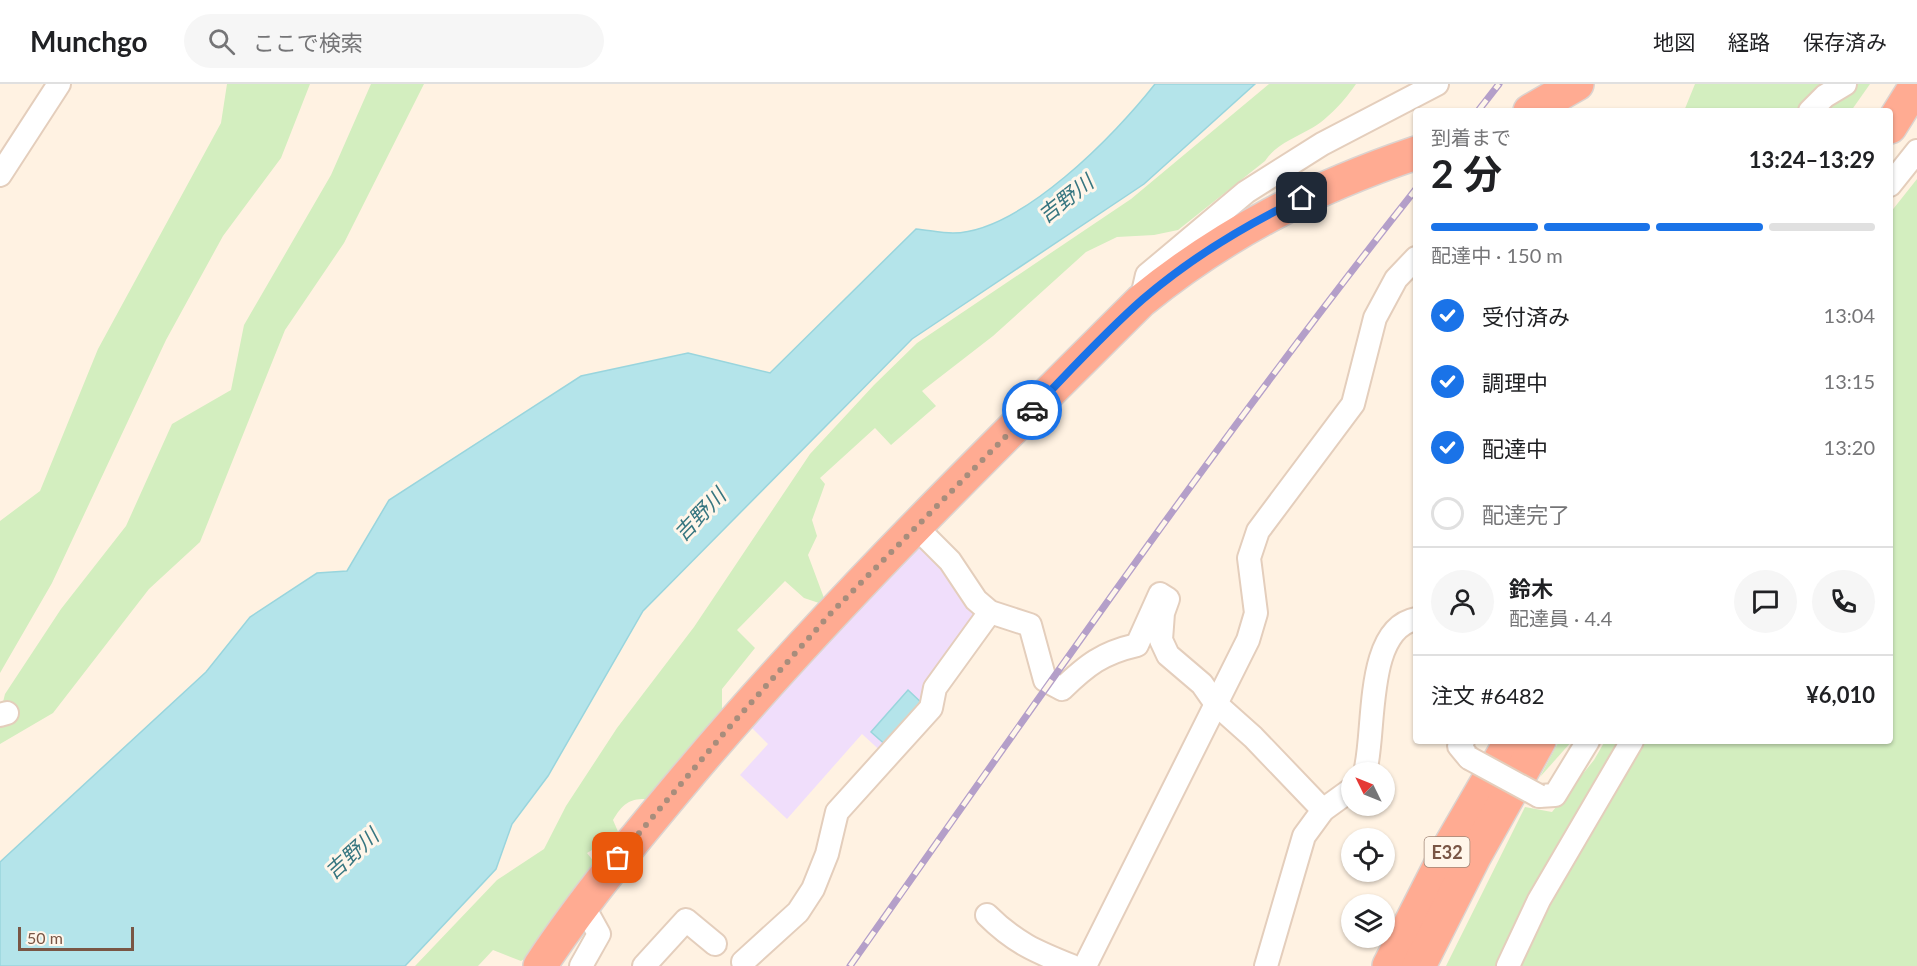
<!DOCTYPE html>
<html lang="ja">
<head>
<meta charset="utf-8">
<style>
	:root { --surface:#fff; --page:#f6f6f6; --text:#202124; --muted:#757577; --line:#e0e0e0; --accent:#1a73e8 }
	body { margin:0; font-family:Lato,"Noto Sans JP",sans-serif; background:var(--page); color:var(--text); height:100vh; display:flex; flex-direction:column; font-size:22px; white-space:nowrap }
	* { box-sizing:border-box; margin:0 }
	p { font-size:20px; color:var(--muted) }
	.icon { flex:none; width:33px; height:33px; fill:none; stroke:currentColor; stroke-width:2; stroke-linecap:round; stroke-linejoin:round }
	.map { position:relative; flex:1; overflow:hidden }
	.panel { position:absolute; left:1413px; top:24px; width:480px; height:636px; display:flex; flex-direction:column; background:var(--surface); border-radius:6px; box-shadow:0 2px 4px #0004 }
	.panel>* { flex:none }
	.needle { width:39px; rotate:313deg }
	.tools { position:absolute; left:1341px; top:678px; display:grid; gap:12px }
	.tools a { display:grid; place-items:center; width:54px; height:54px; border-radius:50%; background:var(--surface); box-shadow:0 2px 4px #0004; font-size:30px }
	.scale { position:absolute; left:18px; bottom:15px; width:116px; box-sizing:border-box; padding-left:6px; border:3px solid #795645; border-top:0; font-size:16px; line-height:21px; white-space:nowrap; color:#795645; -webkit-text-stroke:4px #fff6ea; paint-order:stroke }
	.pin { position:absolute; display:grid; place-items:center; width:51px; height:51px; color:#fff; margin:-26px; border-radius:12px; box-shadow:0 3px 9px #0006 }
	.courier { position:absolute; display:grid; place-items:center; width:60px; height:60px; margin:-30px; border:4px solid #1a73e8; border-radius:50%; background:#fff; color:#222; box-shadow:0 2px 8px #0007 }
	.overview em { font-style:normal; font-weight:700 }
	.overview div { display:flex; flex-direction:column-reverse }
	.overview { display:flex; align-items:center; justify-content:space-between; height:102px; padding:0 18px }
	h1 { font-size:39px; font-weight:700; line-height:45px }
	.bar { display:grid; grid-template-columns:repeat(4,1fr); gap:9px 6px; align-content:center; height:72px; padding:0 18px }
	.bar i { height:8px; border-radius:4px; background:var(--line) }
	.bar .on { background:var(--accent) }
	.bar p { grid-column:span 4 }
	.line { display:flex; align-items:center; gap:15px; padding:0 18px; border-top:2px solid var(--line) }
	.line div { flex:1 }
	.round { display:grid; place-items:center; flex:none; width:63px; height:63px; border-radius:32px; background:var(--page) }
	ol { padding:0 18px; list-style:none }
	li { display:flex; align-items:center; gap:18px; height:66px }
	li p { margin-inline-start:auto }
	li .icon { padding:6px; border-radius:50%; background:var(--accent); color:#fff; stroke-width:4 }
	li:last-child { color:var(--muted) }
	li i { width:33px; height:33px; border:3px solid var(--line); border-radius:50% }
	header { display:flex; align-items:center; gap:36px; box-sizing:border-box; height:84px; padding:0 30px; background:var(--surface); border-bottom:2px solid var(--line) }
	header strong { font-size:28px }
	nav { display:flex; gap:33px; margin-inline-start:auto; font-size:21px }
	.search { width:420px; height:54px; background:var(--page); display:flex; align-items:center; gap:15px; box-sizing:border-box; padding:0 21px; border-radius:33px; color:var(--muted); font-size:22px }
	.map>svg:first-child { display:block }
	.education { fill:#f0defb }
	.green { fill:#d3eebf }
	.water { fill:#b4e4ea; stroke:#99d5dd; stroke-width:1.5 }
	.lines { fill:none; stroke-linecap:round; stroke-linejoin:round }
	.minor-casing { stroke:#e4cebc; stroke-width:26 }
	.highway-casing { stroke:#dcd3cf; stroke-width:36 }
	.minor { stroke:#fff; stroke-width:22 }
	.highway { stroke:#ffab92; stroke-width:33 }
	.rail-casing { stroke:#b49fc9; stroke-width:7 }
	.rail { stroke:#fff6ea; stroke-width:4.5; stroke-dasharray:14; stroke-linecap:butt }
	.minor-bridge-casing { stroke:#e4cebc; stroke-width:26; stroke-linecap:butt }
	.minor-bridge { stroke:#fff; stroke-width:22 }
	.done { stroke:#a88d7c; stroke-width:6; stroke-dasharray:0 10.8 }
	.route { stroke:#1a73e8; stroke-width:8 }
	.labels { text-anchor:middle; dominant-baseline:central; stroke-width:6; stroke-linejoin:round; paint-order:stroke }
	.shield { fill:#fff6ea; stroke:#a18676; stroke-width:1.5 }
	.shield-label { font-size:18px; font-weight:bold; fill:#795645 }
	.water-label { font-size:21px; font-style:italic; fill:#377680; stroke:#fff6ea }
</style>
</head>
<body>
<header>
<strong>Munchgo</strong>
<div class="search"><svg class="icon" aria-label="search" viewBox="0 0 24 24"><circle cx="10" cy="10" r="6"/><path d="M15 15l6 6"/></svg>ここで検索</div>
<nav><a>地図</a><a>経路</a><a>保存済み</a></nav>
</header>
<div class="map">
<svg width="1917" height="882" viewBox="0 0 1917 882">
	<rect width="100%" height="100%" fill="#fff2e2"/>
	<!-- education -->
	<polygon class="education" points="921,457 981,533 926,624 885,671 862,650 787,735 740,691 768,660 748,640"/>
	<!-- green -->
	<g class="green">
		<polygon points="227,0 310,0 281,74 223,152 166,256 52,499 0,589 0,437 40,407 98,265 221,39"/>
		<polygon points="371,0 424,0 344,159 285,246 200,458 149,505 53,629 0,660 0,630 5,610 61,525 126,442 172,340 231,306 244,241 331,91"/>
		<path d="M1269,0h87c-10,15 -28,35 -44,44 -17,10 -36,16 -47,33l-87,69 -24,5 -37,2 -31,15 -93,84 -71,55 14,15 -45,39 -16,-17 -55,50 5,6 -13,36 5,16 -9,19 16,43 -5,5 -15,-5 -19,-17 -48,49 18,18 -33,41v20l-73,90c-19,-1 -26,4 -36,21l6,14 -32,19 8,10 -63,91 -11,7 -28,-11 -15,16h-63l82,-86 47,-31 22,-43 51,-78 77,-101 116,-173 64,-69 43,-42 214,-144z"/>
		<polygon points="1695,0 1870,0 1851,27 1684,27"/>
		<polygon points="1917,95 1917,882 1446,882 1525,723 1552,728 1594,676 1605,657 1890,657 1890,129"/>
		<polygon points="1559,657 1572,657 1540,693"/>
	</g>
	<!-- water -->
	<g class="water">
		<path d="M1155,0h100l-111,100 -232,155 -269,272 -95,165 -36,48 -16,45 -91,97h-405v-104l206,-190 44,-55 67,-44 30,-2 42,-71 192,-124 107,-23 82,20 146,-144c12,1 25,4 37,4 68,-1 162,-98 202,-149z"/>
		<polygon points="908,606 925,622 888,663 871,648"/>
	</g>
	<g class="lines">
		<!-- minor casing -->
		<g class="minor-casing">
			<g id="minor">
				<polyline points="1810,27 1825,12 1845,0"/>
				<polyline points="0,91 59,0"/>
				<polyline points="1890,101 1917,67"/>
				<polyline points="1141,217 1147,191 1246,108 1322,60 1437,0"/>
				<path d="M916,443l34,34 26,39 14,12 40,13 15,55 17,9c25,-24 40,-36 75,-44l23,-51 8,5 -5,14 -2,27 7,15 34,29 14,20 37,33 70,73"/>
				<polyline points="0,631 7,629"/>
				<polyline points="1463,657 1459,662 1469,674"/>
				<path d="M1365,688c11,-39 -1,-143 51,-153"/>
				<polyline points="1539,712 1555,711 1588,657"/>
				<path d="M987,831c28,28 50,37 85,51"/>
				<polyline points="743,878 798,828 813,805 827,770 837,728 931,624 935,604 990,528"/>
				<polyline points="581,882 599,850 583,821"/>
				<polyline points="644,882 686,836 715,860"/>
				<polyline points="1085,882 1248,556 1256,529 1249,474 1258,447 1353,320 1375,234 1396,195 1416,174"/>
				<polyline points="1266,882 1304,752 1323,726 1352,705"/>
				<polyline points="1508,882 1539,816 1632,657"/>
			</g>
		</g>
		<!-- highway casing -->
		<g class="highway-casing">
			<g id="highway">
				<polyline points="1530,27 1577,0"/>
				<polyline points="1890,43 1917,0"/>
				<path d="M540,882c45,-68 98,-131 150,-193 141,-167 297,-319 451,-472 85,-69 172,-113 275,-148"/>
				<polyline points="1389,882 1450,762 1511,657"/>
				<polyline points="1419,882 1474,773 1539,657"/>
			</g>
		</g>
		<!-- minor -->
		<use href="#minor" class="minor"/>
		<!-- highway -->
		<use href="#highway" class="highway"/>
		<!-- rail casing -->
		<g class="rail-casing">
			<g id="rail">
				<polyline points="1478,27 1499,0"/>
				<path d="M850,882c185,-262 367,-526 566,-777"/>
			</g>
		</g>
		<!-- rail -->
		<use href="#rail" class="rail"/>
		<!-- minor-bridge casing -->
		<g class="minor-bridge-casing">
			<polyline id="minor-bridge" points="1469,674 1539,712"/>
		</g>
		<!-- minor-bridge -->
		<use href="#minor-bridge" class="minor-bridge"/>
	</g>
	<g class="lines">
		<!-- done -->
		<polyline class="done" points="618,774 725,648 832,528 1032,326"/>
		<!-- route -->
		<path class="route" d="M1032,326c36,-37 72,-77 111,-111 48,-41 102,-74 159,-101"/>
	</g>
	<g class="labels">
		<!-- shield labels -->
		<rect class="shield" x="1424.5" y="753" width="45" height="30" rx="4.5"/>
		<g class="shield-label">
			<text x="1447" y="768">E32</text>
		</g>
		<!-- water labels -->
		<g class="water-label">
			<text transform="translate(1065 114) rotate(-38)">吉野川</text>
			<text transform="translate(699 430) rotate(-46)">吉野川</text>
			<text transform="translate(351 769) rotate(-42)">吉野川</text>
		</g>
	</g>
</svg>
<div class="tools">
<a><svg class="needle" viewBox="-14 -14 28 28"><path d="M0-13l5 13h-10z" fill="#e53935"/><path d="M0 13l5-13h-10z" fill="#757577"/></svg></a>
<a><svg class="icon" aria-label="locate" viewBox="0 0 24 24"><circle cx="12" cy="12" r="6"/><path d="M12 2v4M12 18v4M2 12h4M18 12h4"/></svg></a>
<a><svg class="icon" aria-label="layers" viewBox="0 0 24 24"><path d="M12 4l9 5-9 5-9-5zM3 14l9 5 9-5"/></svg></a>
</div>
<div class="scale">50 m</div>
<div class="pin" style="left:618px;top:774px;background:#ea580c"><svg class="icon" aria-label="bag" viewBox="0 0 24 24"><path d="M5 8h14l-1 12H6zM9 8a3 3 0 0 1 6 0"/></svg></div>
<div class="pin" style="left:1302px;top:114px;background:#1f2937"><svg class="icon" aria-label="home" viewBox="0 0 24 24"><path d="M3 11l9-7 9 7M6 9v11h12V9"/></svg></div>
<div class="courier" style="left:1032px;top:326px"><svg class="icon" aria-label="car" viewBox="0 0 24 24"><path d="M5 17H2v-5l4-1 3-4h7l3 4 3 1v5h-3M9 17h6M6 11h13"/><circle cx="7" cy="17" r="2"/><circle cx="17" cy="17" r="2"/></svg></div>
<section class="panel">
<div class="overview"><div><h1>2 分</h1><p>到着まで</p></div><em>13:24–13:29</em></div>
<div class="bar"><i class="on"></i><i class="on"></i><i class="on"></i><i></i><p>配達中 · 150 m</p></div>
<ol>
<li><svg class="icon" aria-label="check" viewBox="0 0 24 24"><path d="M5 12l5 5 9-10"/></svg>受付済み<p>13:04</p></li>
<li><svg class="icon" aria-label="check" viewBox="0 0 24 24"><path d="M5 12l5 5 9-10"/></svg>調理中<p>13:15</p></li>
<li><svg class="icon" aria-label="check" viewBox="0 0 24 24"><path d="M5 12l5 5 9-10"/></svg>配達中<p>13:20</p></li>
<li><i></i>配達完了</li>
</ol>
<div class="line" style="height:108px"><a class="round"><svg class="icon" aria-label="person" viewBox="0 0 24 24"><circle cx="12" cy="8" r="4"/><path d="M4 21q1-7 8-7t8 7"/></svg></a><div><b>鈴木</b><p>配達員 · 4.4</p></div><a class="round"><svg class="icon" aria-label="chat" viewBox="0 0 24 24"><path d="M4 5h16v11H9l-5 4z"/></svg></a><a class="round"><svg class="icon" aria-label="phone" viewBox="0 0 24 24"><path d="M5 4h4l2 5-3 2q2 4 5 5l2-3 5 2v4C11 20 4 13 5 4z"/></svg></a></div>
<div class="line" style="height:78px"><div>注文 #6482</div><b>¥6,010</b></div>
</section>
</div>
</body>
</html>
